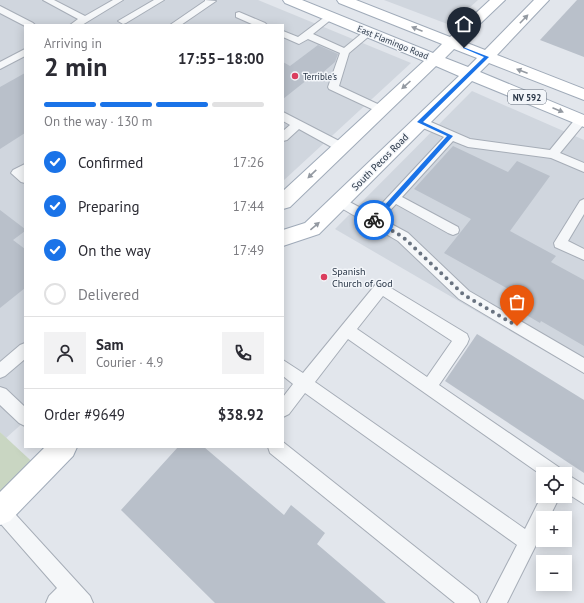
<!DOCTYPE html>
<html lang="en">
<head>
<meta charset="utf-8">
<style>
	:root { --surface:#fff; --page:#f2f2f3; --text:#2b2b33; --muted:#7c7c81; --line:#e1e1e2; --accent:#1a73e8 }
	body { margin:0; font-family:"PT Sans",sans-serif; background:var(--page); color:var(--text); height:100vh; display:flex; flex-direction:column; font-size:15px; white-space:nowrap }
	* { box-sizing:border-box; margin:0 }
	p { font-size:13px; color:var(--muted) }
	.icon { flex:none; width:22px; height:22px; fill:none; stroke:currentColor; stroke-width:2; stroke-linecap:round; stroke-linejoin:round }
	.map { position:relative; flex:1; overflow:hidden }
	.details { position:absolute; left:24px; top:24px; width:260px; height:424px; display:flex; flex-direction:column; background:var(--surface); border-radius:0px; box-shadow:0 2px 10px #0003 }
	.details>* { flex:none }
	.tools { position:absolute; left:536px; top:467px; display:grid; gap:8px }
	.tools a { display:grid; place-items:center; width:36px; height:36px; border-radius:0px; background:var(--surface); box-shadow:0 2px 10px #0003; font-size:20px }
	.pin { position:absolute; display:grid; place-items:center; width:34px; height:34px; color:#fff; margin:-41px -17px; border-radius:50% 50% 50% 0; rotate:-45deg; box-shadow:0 0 4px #0007 }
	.pin .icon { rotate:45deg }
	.courier { position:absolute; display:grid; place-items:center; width:40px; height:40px; margin:-20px; border:3px solid #1a73e8; border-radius:50%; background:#fff; color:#222; box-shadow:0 1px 5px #0007 }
	.headline em { font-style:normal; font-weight:700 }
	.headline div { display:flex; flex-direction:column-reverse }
	.headline { display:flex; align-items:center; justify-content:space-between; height:68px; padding:0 20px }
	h1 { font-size:26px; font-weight:700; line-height:30px }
	.bar { display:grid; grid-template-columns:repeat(4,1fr); gap:6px 4px; align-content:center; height:48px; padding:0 20px }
	.bar i { height:5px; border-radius:3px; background:var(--line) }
	.bar .active { background:var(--accent) }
	.bar p { grid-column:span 4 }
	.line { display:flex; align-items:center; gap:10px; padding:0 20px; border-top:1px solid var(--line) }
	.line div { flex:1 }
	.round { display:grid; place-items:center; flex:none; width:42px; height:42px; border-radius:0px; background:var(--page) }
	ol { padding:0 20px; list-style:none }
	li { display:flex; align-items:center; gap:12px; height:44px }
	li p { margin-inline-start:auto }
	li .icon { padding:4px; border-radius:50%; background:var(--accent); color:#fff; stroke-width:4 }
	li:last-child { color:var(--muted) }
	li i { width:22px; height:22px; border:2px solid var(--line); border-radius:50% }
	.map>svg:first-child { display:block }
	.built { fill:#d0d6de }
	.green { fill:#c9d6c2 }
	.building { fill:#b9c0ca }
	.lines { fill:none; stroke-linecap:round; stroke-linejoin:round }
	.lane-casing { stroke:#a6adb7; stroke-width:2 }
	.primary-casing { stroke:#a0abb9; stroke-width:2 }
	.lane { fill:#f5f7f9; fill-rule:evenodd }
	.primary { fill:#fff; fill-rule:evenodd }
	.oneway { fill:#949aa2 }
	.route { fill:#1a73e8 }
	.done { stroke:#697380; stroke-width:4; stroke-dasharray:0 7.2 }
	.poi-dot { fill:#db3d5e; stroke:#f2f5f9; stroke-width:1.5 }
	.labels { text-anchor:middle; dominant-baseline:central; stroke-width:3; stroke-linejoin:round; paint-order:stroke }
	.far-street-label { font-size:9px; fill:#283546; stroke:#f2f5f9 }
	.far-poi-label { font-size:9px; fill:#283546; stroke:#f2f5f9; text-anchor:start }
	.shield { fill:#f2f5f9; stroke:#656f7c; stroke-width:1 }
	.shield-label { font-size:9px; font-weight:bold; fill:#283546 }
	.street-label { font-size:10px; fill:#283546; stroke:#f2f5f9 }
	.poi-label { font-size:10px; fill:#283546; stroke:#f2f5f9; text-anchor:start }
</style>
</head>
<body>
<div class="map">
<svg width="584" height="603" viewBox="0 0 584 603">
	<rect width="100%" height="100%" fill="#e2e6ec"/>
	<!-- built -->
	<g class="built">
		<polygon points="0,0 258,0 411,63 283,181 283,25 25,25 25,421 6,438 0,432"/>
		<polygon points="384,0 478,0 450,25"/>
		<polygon points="472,91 584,140 584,374 335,229"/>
	</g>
	<!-- green -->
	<polygon class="green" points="0,432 41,470 0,510"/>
	<!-- building -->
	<g class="building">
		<polygon points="577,0 584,0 584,57 540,40"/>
		<polygon points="318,45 338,54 335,62 321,74 317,72 283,99 283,62 290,66"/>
		<polygon points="25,73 25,133 0,149 0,87"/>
		<polygon points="453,146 508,172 517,161 550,176 510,231 556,256 551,262 584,280 584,346 541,321 540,323 518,310 526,299 444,253 471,219 414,189"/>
		<polygon points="0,210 25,229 25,231 13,240 25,249 25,288 0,308"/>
		<polygon points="477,334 584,400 584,473 445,381"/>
		<polygon points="178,447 204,447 284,515 291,505 325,533 317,544 386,603 215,603 121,510"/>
	</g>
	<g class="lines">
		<!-- lane casing -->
		<g class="lane-casing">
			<g id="lane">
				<polygon points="43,0 54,0 85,16 113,0 123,0 82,25 70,25 78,19"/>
				<polygon points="154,0 164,0 126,23 123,24 118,21"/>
				<polygon points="205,0 216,1 181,25 170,25 205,1"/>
				<polygon points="0,6 33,23 35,25 25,26 0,13"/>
				<polygon points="239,12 265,23 267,25 254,25 236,17 236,13"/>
				<polygon points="330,13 335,16 333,18 313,34 344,48 366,30 369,29 374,32 349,53 339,86 384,107 385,109 384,111 376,111 329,89 328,87 340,53 308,39 299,44 283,37 283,31 298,37"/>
				<polygon points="25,49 25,56 0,69 0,62"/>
				<polygon points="283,112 345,144 347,147 345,150 337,150 299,129 287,140 283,141 283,131 290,125 283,121"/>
				<polygon points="581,116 584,117 584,124 560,153 584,163 584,172 551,158 468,147 453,141 402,197 458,227 459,230 458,233 453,235 448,233 396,204 382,219 408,233 469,291 584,358 584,373 459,299 398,241 336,205 334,202 336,199 344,199 372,214 444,137 416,125 415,122 416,119 424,119 470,139 550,150 577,117"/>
				<polygon points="25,164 25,183 21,182 11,173 13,170"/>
				<polygon points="584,199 584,214 568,241 584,249 584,260 555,247 554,243 580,201"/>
				<path d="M381,282l86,52 2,5 -2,5 -28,41 121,83 2,6h-19v2l-195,-137 -33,43 210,147 18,-36v3h17l-11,22h-6v13l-36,72h-20l30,-58 -212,-152 -16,21 -6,3v-20l10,-13 -10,-8v-16l20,13 73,-89zM383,296l69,45 -25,36 -70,-48z"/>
				<polygon points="25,343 25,359 5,376 0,378 0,362 20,345"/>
				<polygon points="0,387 6,389 25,407 25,426 19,423 0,405"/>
				<polygon points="283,442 477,596 480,603 455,603 270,453 268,447 283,447"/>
				<polygon points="565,473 584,485 584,504 565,492"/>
				<polygon points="0,501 6,504 90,596 93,603 46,603 49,596 57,588 0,523"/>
			</g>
		</g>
		<!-- primary casing -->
		<g class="primary-casing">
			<g id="primary">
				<path d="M283,0h19l131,53 9,-9 -103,-41 -2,-3h19l94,37 40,-37h15l-43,41 23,9 49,-50h15l-52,55 87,34v11l-95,-37 -9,9 104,43v12l-112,-46 -153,153 -36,12v-16l22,-7 154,-147 -23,-10 -146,141 -7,2v-18l141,-130 -139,-58zM454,49l23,9 -9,9 -23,-9z"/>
				<polygon points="45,447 77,447 73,456 10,521 0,525 0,492"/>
			</g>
		</g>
		<!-- lane -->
		<use href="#lane" class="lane"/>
		<!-- primary -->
		<use href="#primary" class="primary"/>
	</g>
	<!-- one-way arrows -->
	<defs><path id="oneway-solid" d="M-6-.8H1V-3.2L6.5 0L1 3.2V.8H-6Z"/></defs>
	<g class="oneway">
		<use href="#oneway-solid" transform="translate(524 19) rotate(-46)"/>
		<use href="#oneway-solid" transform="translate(417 29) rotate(-158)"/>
		<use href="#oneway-solid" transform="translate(522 71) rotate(-159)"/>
		<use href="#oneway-solid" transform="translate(406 85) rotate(138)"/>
		<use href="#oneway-solid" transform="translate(558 110) rotate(23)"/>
		<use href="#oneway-solid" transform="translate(312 174) rotate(136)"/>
		<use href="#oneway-solid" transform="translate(315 226) rotate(-40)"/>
	</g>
	<!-- route -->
	<polygon class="route" points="463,47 489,57 423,122 453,136 376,222 372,222 372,219 447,136 417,122 484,57 463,48"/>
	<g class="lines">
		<!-- done -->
		<polyline class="done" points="374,220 403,237 464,295 517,326"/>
	</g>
	<!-- markers -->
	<g class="poi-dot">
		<circle cx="295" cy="76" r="4"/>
		<circle cx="324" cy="277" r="4"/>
	</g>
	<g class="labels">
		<!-- far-street labels -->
		<g class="far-street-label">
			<text transform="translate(393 42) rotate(22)">East Flamingo Road</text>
		</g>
		<!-- far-poi labels -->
		<g class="far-poi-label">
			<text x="303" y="76">Terrible's</text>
		</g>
		<!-- shield labels -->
		<rect class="shield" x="508" y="90" width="38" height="14" rx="3"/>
		<g class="shield-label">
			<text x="527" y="97">NV 592</text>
		</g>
		<!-- street labels -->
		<g class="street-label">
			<text transform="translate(380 162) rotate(-45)">South Pecos Road</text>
		</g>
		<!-- poi labels -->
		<g class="poi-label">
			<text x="332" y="271">Spanish<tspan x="332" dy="12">Church of God</tspan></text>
		</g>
	</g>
</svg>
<div class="tools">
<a><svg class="icon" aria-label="locate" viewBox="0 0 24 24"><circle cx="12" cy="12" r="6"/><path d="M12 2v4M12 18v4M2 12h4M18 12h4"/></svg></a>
<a>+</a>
<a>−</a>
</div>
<div class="pin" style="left:517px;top:326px;background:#ea580c"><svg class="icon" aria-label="bag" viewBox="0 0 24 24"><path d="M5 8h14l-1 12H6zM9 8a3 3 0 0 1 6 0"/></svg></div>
<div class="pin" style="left:464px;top:48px;background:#1f2937"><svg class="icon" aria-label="home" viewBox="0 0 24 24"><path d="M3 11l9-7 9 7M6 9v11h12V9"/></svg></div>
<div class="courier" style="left:374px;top:220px"><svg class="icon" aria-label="bike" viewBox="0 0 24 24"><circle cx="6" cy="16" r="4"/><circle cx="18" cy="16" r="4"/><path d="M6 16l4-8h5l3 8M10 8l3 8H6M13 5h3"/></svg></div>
<section class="details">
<div class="headline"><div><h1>2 min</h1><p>Arriving in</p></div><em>17:55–18:00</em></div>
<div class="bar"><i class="active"></i><i class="active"></i><i class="active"></i><i></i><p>On the way · 130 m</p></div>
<ol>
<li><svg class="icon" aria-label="check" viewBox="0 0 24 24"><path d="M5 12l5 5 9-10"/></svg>Confirmed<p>17:26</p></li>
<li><svg class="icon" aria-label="check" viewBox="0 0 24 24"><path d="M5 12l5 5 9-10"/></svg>Preparing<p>17:44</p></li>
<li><svg class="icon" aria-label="check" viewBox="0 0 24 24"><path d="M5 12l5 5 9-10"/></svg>On the way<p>17:49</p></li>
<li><i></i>Delivered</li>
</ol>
<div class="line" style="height:72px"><a class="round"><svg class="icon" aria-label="person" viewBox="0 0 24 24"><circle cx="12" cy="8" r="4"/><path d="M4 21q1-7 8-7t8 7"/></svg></a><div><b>Sam</b><p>Courier · 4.9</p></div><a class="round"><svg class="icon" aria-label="phone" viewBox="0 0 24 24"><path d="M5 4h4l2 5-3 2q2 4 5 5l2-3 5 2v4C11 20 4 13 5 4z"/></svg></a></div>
<div class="line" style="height:52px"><div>Order #9649</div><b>$38.92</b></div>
</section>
</div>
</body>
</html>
